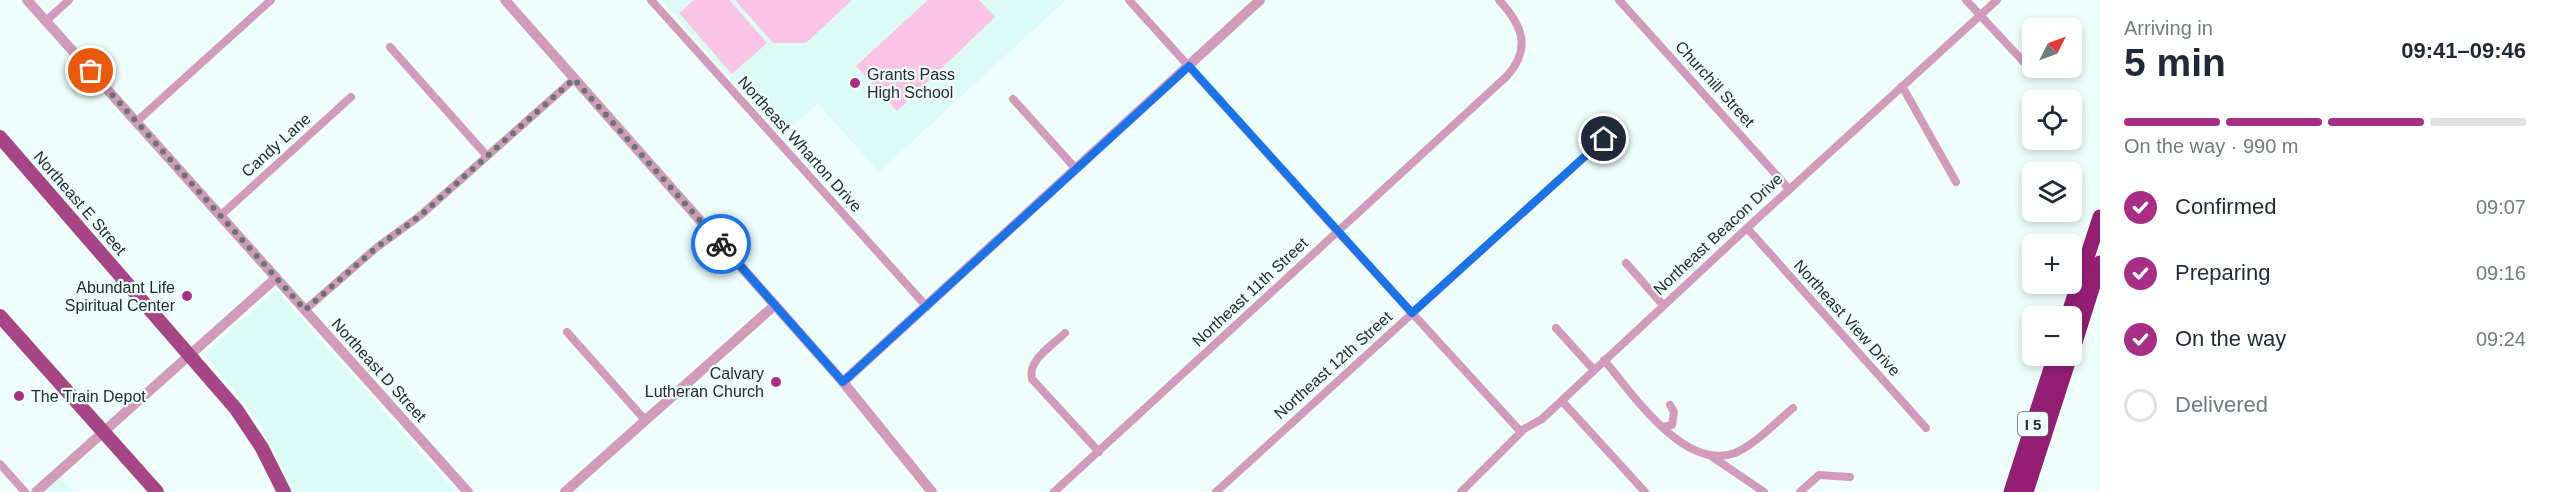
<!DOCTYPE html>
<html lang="en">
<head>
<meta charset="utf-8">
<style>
	:root { --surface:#fff; --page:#f6f6f7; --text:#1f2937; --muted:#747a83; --line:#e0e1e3; --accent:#a72e84 }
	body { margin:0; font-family:Arial,sans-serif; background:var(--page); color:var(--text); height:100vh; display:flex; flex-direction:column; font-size:22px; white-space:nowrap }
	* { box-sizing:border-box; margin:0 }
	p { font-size:20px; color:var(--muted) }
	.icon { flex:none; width:33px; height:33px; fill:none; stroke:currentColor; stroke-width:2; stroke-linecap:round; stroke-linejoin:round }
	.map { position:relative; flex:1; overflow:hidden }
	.details { display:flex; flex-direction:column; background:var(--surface); width:450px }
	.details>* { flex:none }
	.needle { width:39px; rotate:48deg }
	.buttons { position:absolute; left:2022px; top:18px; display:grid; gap:12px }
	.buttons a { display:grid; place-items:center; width:60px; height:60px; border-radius:9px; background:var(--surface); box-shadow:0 3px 9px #0003; font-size:30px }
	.pin { position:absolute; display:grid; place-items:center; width:51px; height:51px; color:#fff; margin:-26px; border:3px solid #fff; border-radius:50%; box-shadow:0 2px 6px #0007 }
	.courier { position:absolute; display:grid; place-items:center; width:60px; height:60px; margin:-30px; border:4px solid #1a73e8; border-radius:50%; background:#fff; color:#222; box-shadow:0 2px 8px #0007 }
	.overview em { font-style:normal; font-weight:700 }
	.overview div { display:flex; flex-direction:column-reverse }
	.overview { display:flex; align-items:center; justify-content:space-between; height:102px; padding:0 24px }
	h1 { font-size:39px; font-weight:700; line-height:45px }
	.bar { display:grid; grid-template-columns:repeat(4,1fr); gap:9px 6px; align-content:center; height:72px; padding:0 24px }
	.bar i { height:8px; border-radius:4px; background:var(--line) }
	.bar .active { background:var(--accent) }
	.bar p { grid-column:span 4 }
	ol { padding:0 24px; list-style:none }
	li { display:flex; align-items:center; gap:18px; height:66px }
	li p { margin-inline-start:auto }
	li .icon { padding:6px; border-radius:50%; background:var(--accent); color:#fff; stroke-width:4 }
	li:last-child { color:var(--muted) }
	li i { width:33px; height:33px; border:3px solid var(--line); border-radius:50% }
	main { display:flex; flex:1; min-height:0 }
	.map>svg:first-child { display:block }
	.built { fill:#dcfbf4 }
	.green { fill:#fbc3e5 }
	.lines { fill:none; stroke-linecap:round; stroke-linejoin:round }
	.minor { stroke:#d29bbc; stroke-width:8 }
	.tertiary { stroke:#d29bbc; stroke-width:10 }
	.primary { stroke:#a64687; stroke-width:14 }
	.motorway { stroke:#941e74; stroke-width:15 }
	.done { stroke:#6b7674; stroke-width:6; stroke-dasharray:0 10.8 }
	.route { stroke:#1a73e8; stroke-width:8 }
	.poi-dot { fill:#a72e84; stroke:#eefffb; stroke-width:2 }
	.labels { text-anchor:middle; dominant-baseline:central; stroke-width:4.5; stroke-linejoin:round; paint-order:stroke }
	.shield { fill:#eefffb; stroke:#616b69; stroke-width:1.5 }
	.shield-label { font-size:15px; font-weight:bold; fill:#242c2b }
	.poi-label { font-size:16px; fill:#242c2b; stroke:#eefffb; text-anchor:start }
	.street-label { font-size:16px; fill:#242c2b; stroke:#eefffb }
</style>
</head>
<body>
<main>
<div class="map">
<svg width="2100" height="492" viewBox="0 0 2100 492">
	<rect width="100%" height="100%" fill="#eefffb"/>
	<!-- built -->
	<g class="built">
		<polygon points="661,0 1066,0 879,172 818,104 782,135"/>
		<polygon points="276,290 456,492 289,492 282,469 257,419 204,354"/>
		<polygon points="60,476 74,492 43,492"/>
	</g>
	<!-- green -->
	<g class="green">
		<polygon points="694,0 729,0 767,43 732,74 679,13"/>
		<polygon points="735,0 852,0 806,43 773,43"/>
		<polygon points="928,0 979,0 995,17 897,111 856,66"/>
	</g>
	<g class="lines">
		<!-- minor -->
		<g class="minor">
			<polyline points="651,0 927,307"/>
			<polyline points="1129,0 1337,231 1521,432"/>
			<polyline points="1619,0 1789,189"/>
			<polyline points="1966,0 2034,73"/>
			<polyline points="46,21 69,0"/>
			<polyline points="390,47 487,156"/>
			<polyline points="1902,86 1956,182"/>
			<polyline points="1013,99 1076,169"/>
			<polyline points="136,122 271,0"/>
			<polyline points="220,216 351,97"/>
			<polyline points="1747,228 1926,428"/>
			<polyline points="1626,263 1663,305"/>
			<polyline points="305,310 376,248 421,215 574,79"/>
			<polyline points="1556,328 1593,369"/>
			<polyline points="567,332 645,420"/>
			<path d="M1065,333c-12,12 -38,27 -33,46l67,73"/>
			<path d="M1604,360c28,33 80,112 131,93 21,-9 40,-30 58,-45"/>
			<polyline points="1562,401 1645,492"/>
			<polyline points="1663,427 1672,425 1674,412 1670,405"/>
			<polyline points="1711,456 1764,492"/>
			<polyline points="0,464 25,492"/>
			<path d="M1054,492l453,-416c25,-28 15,-51 -8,-76"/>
			<polyline points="1216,492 1604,139"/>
			<polyline points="1461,492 1524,429 1542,419 1747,228 1997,0"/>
			<polyline points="1800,492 1819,475 1850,477"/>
		</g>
		<!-- tertiary -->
		<g class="tertiary">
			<polyline points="27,0 468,492"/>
			<polyline points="505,0 843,382 932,492"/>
			<polyline points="843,382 1260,0"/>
			<polyline points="36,492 276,278"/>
			<polyline points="565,492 775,305"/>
		</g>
		<!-- primary -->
		<g class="primary">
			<polyline points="0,137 236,409 262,448 284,492"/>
			<polyline points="0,316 157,492"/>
		</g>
		<!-- motorway -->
		<g class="motorway">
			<polyline points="2068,316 2100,217"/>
			<polyline points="2072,352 2100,263"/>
			<polyline points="2011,492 2055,356"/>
			<polyline points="2026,492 2070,356"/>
		</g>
	</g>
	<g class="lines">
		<!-- done -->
		<polyline class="done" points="91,71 305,310 376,248 421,215 574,79 721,244"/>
		<!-- route -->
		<polyline class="route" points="721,244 843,382 1189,66 1412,313 1604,139"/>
	</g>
	<!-- markers -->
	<g class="poi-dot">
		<circle cx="855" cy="83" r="6"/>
		<circle cx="187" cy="296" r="6"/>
		<circle cx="776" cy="382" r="6"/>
		<circle cx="19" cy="396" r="6"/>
	</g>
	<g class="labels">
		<!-- shield labels -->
		<rect class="shield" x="2018" y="412" width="30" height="24" rx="4.5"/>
		<g class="shield-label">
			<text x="2033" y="424">I 5</text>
		</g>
		<!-- poi labels -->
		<g class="poi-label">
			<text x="867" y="74">Grants Pass<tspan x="867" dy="18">High School</tspan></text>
			<text x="175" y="287" text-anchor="end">Abundant Life<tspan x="175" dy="18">Spiritual Center</tspan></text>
			<text x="764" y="373" text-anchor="end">Calvary<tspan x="764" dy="18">Lutheran Church</tspan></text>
			<text x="31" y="396">The Train Depot</text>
		</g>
		<!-- street labels -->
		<g class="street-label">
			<text transform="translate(1715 84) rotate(48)">Churchill Street</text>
			<text transform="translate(800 144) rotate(48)">Northeast Wharton Drive</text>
			<text transform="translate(276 145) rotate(-42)">Candy Lane</text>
			<text transform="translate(80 203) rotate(49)">Northeast E Street</text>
			<text transform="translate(1718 234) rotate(-43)">Northeast Beacon Drive</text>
			<text transform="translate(1250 292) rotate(-43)">Northeast 11th Street</text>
			<text transform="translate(1847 318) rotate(48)">Northeast View Drive</text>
			<text transform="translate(1333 365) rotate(-42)">Northeast 12th Street</text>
			<text transform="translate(379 370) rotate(48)">Northeast D Street</text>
		</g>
	</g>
</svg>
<div class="buttons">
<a><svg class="needle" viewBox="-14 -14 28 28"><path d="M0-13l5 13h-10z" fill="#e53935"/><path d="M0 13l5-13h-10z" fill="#747a83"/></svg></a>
<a><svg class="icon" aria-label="locate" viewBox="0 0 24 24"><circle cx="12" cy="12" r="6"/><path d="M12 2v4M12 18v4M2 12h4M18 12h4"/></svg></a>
<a><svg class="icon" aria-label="layers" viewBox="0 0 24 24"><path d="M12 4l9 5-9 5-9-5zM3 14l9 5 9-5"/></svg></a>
<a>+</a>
<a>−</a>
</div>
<div class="pin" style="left:91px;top:71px;background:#ea580c"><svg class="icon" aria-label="bag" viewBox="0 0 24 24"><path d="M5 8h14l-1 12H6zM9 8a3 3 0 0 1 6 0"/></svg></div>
<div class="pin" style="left:1604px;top:139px;background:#1f2937"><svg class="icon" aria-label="home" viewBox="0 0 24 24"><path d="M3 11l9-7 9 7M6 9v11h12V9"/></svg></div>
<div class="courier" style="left:721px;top:244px"><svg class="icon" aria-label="bike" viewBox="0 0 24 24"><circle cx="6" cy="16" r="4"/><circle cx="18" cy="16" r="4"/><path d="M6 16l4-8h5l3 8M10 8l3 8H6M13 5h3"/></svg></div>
</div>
<section class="details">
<div class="overview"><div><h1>5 min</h1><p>Arriving in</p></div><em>09:41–09:46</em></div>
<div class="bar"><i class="active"></i><i class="active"></i><i class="active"></i><i></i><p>On the way · 990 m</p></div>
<ol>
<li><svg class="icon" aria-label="check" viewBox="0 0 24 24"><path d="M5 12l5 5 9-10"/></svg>Confirmed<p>09:07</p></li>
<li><svg class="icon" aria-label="check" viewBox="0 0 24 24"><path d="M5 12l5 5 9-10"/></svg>Preparing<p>09:16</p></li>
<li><svg class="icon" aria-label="check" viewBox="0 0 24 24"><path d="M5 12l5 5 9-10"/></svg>On the way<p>09:24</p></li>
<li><i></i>Delivered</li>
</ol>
</section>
</main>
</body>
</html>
